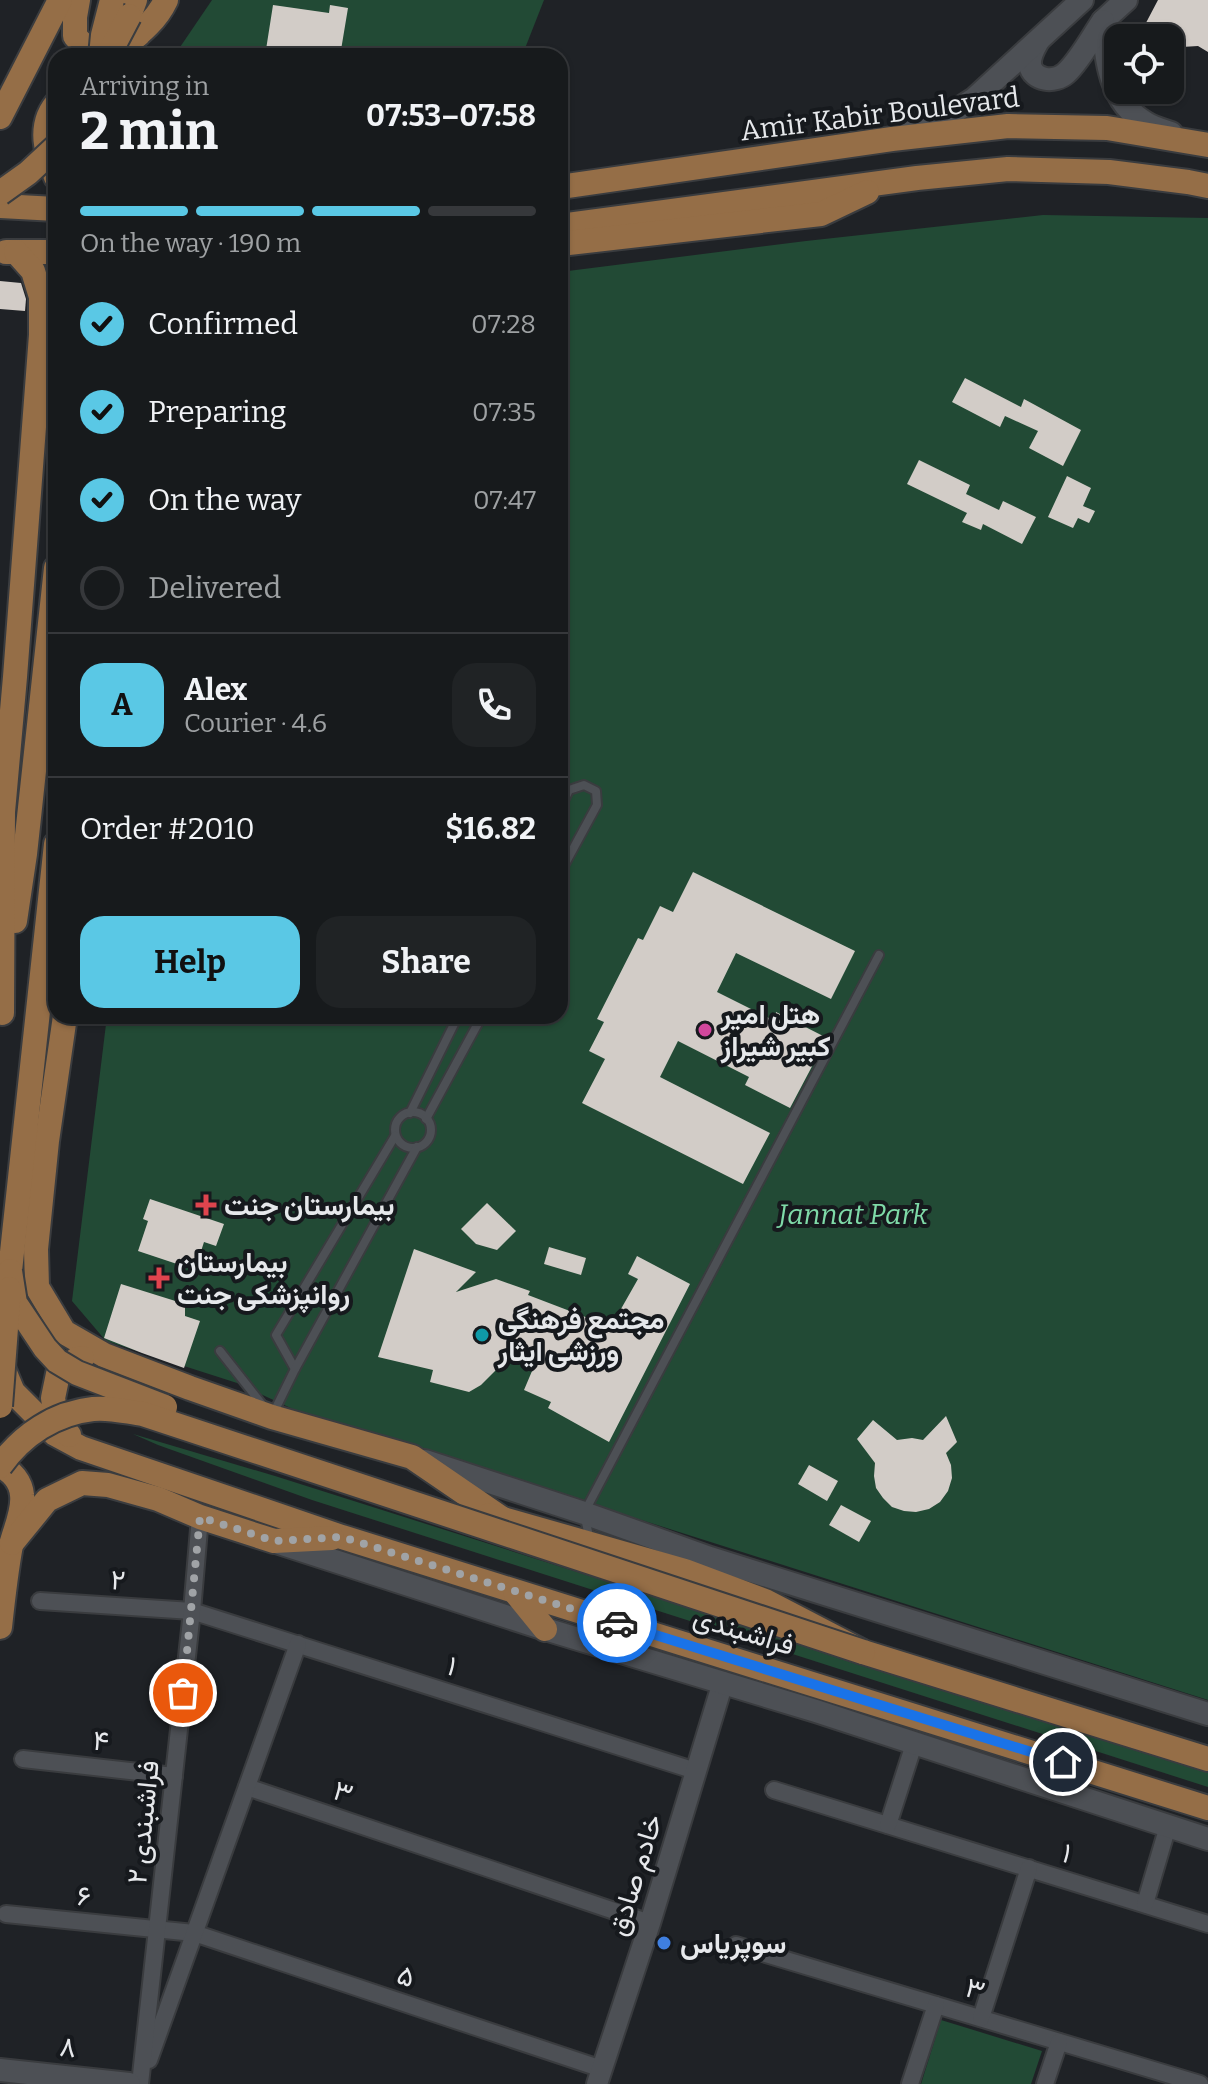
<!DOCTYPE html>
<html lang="en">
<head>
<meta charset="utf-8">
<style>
	:root { --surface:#171a1c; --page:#202325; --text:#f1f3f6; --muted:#9ea1a3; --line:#36383b; --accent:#5ac8e5 }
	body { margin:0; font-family:Bitter,Vazirmatn,serif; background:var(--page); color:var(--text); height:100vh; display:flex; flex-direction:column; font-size:30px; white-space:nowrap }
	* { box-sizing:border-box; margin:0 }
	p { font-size:26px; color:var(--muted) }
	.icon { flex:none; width:44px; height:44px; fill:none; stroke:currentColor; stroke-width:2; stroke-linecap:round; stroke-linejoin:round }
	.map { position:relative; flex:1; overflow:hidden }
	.sheet { position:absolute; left:48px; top:48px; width:520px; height:976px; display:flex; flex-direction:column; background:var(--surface); border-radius:24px; box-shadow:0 2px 6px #0004,0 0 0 2px var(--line) }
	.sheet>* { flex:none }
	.buttons { position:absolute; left:1104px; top:24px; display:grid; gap:16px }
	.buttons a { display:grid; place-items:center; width:80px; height:80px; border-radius:16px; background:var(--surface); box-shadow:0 2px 6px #0004,0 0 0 2px var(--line); font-size:40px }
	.pin { position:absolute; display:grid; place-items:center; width:68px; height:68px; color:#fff; margin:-34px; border:4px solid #fff; border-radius:50%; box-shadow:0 2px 8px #0007 }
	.courier { position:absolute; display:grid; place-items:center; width:80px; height:80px; margin:-40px; border:6px solid #1a73e8; border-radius:50%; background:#fff; color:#222; box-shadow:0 2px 10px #0007 }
	.overview em { font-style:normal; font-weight:700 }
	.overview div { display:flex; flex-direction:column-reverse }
	.overview { display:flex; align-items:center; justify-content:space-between; height:136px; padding:0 32px }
	h1 { font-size:52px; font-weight:700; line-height:60px }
	.bar { display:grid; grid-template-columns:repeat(4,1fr); gap:12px 8px; align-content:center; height:96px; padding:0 32px }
	.bar i { height:10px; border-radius:6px; background:var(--line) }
	.bar .selected { background:var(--accent) }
	.bar p { grid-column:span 4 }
	.line { display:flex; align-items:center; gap:20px; padding:0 32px; border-top:2px solid var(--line) }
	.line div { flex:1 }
	.round { display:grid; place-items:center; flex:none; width:84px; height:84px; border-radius:24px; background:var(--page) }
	ol { padding:0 32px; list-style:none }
	li { display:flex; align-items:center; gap:24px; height:88px }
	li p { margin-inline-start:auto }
	li .icon { padding:8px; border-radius:50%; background:var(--accent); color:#111; stroke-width:4 }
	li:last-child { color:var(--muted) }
	li i { width:44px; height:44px; border:4px solid var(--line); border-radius:50% }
	.button { display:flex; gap:16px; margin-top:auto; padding:16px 32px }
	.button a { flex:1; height:92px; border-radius:24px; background:var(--accent); color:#111; font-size:32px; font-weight:700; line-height:92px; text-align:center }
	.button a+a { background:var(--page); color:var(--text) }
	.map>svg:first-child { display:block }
	.green { fill:#224a35 }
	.building { fill:#d2ccc7 }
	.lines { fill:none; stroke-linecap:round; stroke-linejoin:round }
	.service-casing { stroke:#3a3c3f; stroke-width:12 }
	.minor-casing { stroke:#3a3c3f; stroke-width:20 }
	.tertiary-casing { stroke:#3a3c3f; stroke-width:24 }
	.secondary-casing { stroke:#3a3c3f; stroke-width:26 }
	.primary-casing { stroke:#3a3c3f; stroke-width:28 }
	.service { stroke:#4d5055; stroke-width:8 }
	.minor { stroke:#4d5055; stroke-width:16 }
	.tertiary { stroke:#4d5055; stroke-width:20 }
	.secondary { stroke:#4d5055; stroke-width:22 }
	.primary { stroke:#956e47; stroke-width:24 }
	.primary-bridge-casing { stroke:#3a3c3f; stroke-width:28; stroke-linecap:butt }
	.primary-bridge { stroke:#956e47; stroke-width:24 }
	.done { stroke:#a0a3a6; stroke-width:8; stroke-dasharray:0 14.4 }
	.route { stroke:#1a73e8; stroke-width:10 }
	.hotel-dot { fill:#d1479c; stroke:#16191d; stroke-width:3 }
	.health-dot { fill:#e0444e; stroke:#16191d; stroke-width:3 }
	.culture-dot { fill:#0f9aa8; stroke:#16191d; stroke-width:3 }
	.shop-dot { fill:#3f7fe0; stroke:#16191d; stroke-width:3 }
	.labels { text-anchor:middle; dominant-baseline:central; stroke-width:8; stroke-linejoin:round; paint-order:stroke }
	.street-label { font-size:28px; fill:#e6e8eb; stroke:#16191d }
	.poi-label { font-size:28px; font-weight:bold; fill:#e6e8eb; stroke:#16191d; text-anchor:start }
	.park-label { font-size:28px; font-style:italic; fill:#7fdaa8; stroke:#16191d }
</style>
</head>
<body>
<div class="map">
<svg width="1208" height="2084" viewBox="0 0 1208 2084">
	<rect width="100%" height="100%" fill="#1f2226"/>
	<!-- green -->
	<g class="green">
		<polygon points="212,0 544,0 522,56 174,56"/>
		<polygon points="1043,215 1208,218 1208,1700 295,1410 237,1383 106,1341 72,1301 107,1016 560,1016 560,272 806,241"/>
		<polygon points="133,1434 275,1476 1208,1772 1208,1787 312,1500 158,1445"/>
		<polygon points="941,2020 1042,2051 1031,2084 921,2084"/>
	</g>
	<!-- building -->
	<g class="building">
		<polygon points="1158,0 1208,0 1208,52 1198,46 1182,47 1170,52 1170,38 1138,38"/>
		<polygon points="273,5 329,13 330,5 348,8 340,56 265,56"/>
		<polygon points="0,281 21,283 26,299 25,311 0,309"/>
		<polygon points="965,378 1021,407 1024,399 1081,430 1063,466 1029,448 1038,431 1005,416 1000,427 952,402"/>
		<polygon points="919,460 970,485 966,494 999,510 1003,501 1036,517 1022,544 983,524 981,530 962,522 967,513 907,484"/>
		<polygon points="1067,476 1091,488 1083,506 1095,511 1089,523 1078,518 1073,528 1048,517"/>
		<polygon points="693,872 855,951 831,999 736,953 717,992 775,1021 776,1012 827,1038 790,1108 745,1085 749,1077 678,1041 660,1077 770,1133 743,1184 582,1103 605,1059 589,1051 604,1022 597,1019 638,938 643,940 660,906 673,912"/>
		<polygon points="150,1199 224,1224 216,1246 204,1242 195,1270 138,1251 148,1221 143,1219"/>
		<polygon points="487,1203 516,1231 497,1250 476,1244 461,1229"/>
		<polygon points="549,1247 586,1258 581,1275 544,1264"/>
		<polygon points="414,1249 476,1272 456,1292 496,1279 530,1291 528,1295 596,1321 598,1317 613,1323 638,1279 628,1274 637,1256 690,1284 609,1442 548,1408 551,1402 524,1390 535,1364 508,1353 506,1360 481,1385 469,1392 430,1382 433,1370 378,1357"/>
		<polygon points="121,1284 185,1304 185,1316 200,1321 184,1368 142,1353 104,1338"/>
		<polygon points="946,1416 957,1442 946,1453 951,1465 952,1478 948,1491 940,1502 929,1509 916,1512 904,1511 892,1507 883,1498 876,1488 874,1476 875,1463 857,1439 873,1420 897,1440 912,1438 923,1440"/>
		<polygon points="809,1465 838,1481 827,1501 798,1484"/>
		<polygon points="841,1505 871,1521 859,1542 829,1525"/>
	</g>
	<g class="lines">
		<!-- service casing -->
		<g class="service-casing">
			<g id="service">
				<polyline points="560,809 569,790 584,785 596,791 597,805 560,873"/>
				<circle cx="413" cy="1130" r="18"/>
				<polyline points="410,1113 458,1016"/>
				<polyline points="426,1119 482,1016"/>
				<polyline points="220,1351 264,1407"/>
				<polyline points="295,1369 276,1335 395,1136"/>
				<polyline points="272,1416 295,1369 417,1147"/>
				<polyline points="590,1541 584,1513 879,955"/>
			</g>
		</g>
		<!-- minor casing -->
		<g class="minor-casing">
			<g id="minor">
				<polyline points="40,1601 192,1611 696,1771"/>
				<polyline points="23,1759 174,1776"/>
				<polyline points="247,1787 650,1923"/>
				<polyline points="774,1790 1208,1924"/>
				<polyline points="888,1825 914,1744"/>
				<polyline points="1145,1904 1168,1826"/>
				<polyline points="6,1914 194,1933 602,2069"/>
				<polyline points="736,1945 1200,2084"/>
				<polyline points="981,2018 1029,1868"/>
				<polyline points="149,2060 298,1644"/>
				<polyline points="140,2084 192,1611 200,1517"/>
				<polyline points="910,2084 936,2005"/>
				<polyline points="1045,2084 1059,2042"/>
			</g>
		</g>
		<!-- tertiary casing -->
		<g class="tertiary-casing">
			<polyline id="tertiary" points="597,2084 650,1923 723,1682"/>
		</g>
		<!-- secondary casing -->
		<g class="secondary-casing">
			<g id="secondary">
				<path d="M1126,0l-23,21c3,38 6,81 43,102 8,5 17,7 25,10"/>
				<path d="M1038,41c-4,7 -9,15 -8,24 3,16 25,18 36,8 14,-13 26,-36 37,-52"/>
				<polyline points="910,132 943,119 974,99 1082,0"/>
				<polyline points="425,1461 584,1513 710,1558 1208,1714"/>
				<polyline points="279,1543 545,1629 816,1711 1208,1839"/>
				<polyline points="0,2070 129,2084"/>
			</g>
		</g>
		<!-- primary casing -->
		<g class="primary-casing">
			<g id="primary">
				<path d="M78,0l-3,17v19c21,26 38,13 63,-1"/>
				<polyline points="129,16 135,0"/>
				<path d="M125,45c17,-13 32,-26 41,-45"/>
				<path d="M56,104c-18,22 -10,50 0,73"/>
				<polyline points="0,117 60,0"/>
				<polyline points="560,187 892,139 1008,126 1107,128 1208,145"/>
				<polyline points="0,206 56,209"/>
				<polyline points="560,226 917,178 1008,169 1109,172 1188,182 1208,186"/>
				<polyline points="560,244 821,214 867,192"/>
				<polyline points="6,252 56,252"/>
				<polyline points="15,921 25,854 56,568"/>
				<polyline points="2,1013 3,812 15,677 41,335 41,297 33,271 16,252"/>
				<polyline points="65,1016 47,1141 36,1249 37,1287 64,1332 104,1355 190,1388 272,1417 412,1457 504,1520"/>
				<polyline points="10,1271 56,844"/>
				<polyline points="1,1363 13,1392 55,1434 81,1448 342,1537 1208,1808"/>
				<polyline points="69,1435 57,1422 53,1398 58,1374 77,1359 82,1358"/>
				<path d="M0,1466c12,5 21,16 22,29 2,16 -7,34 -11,50 -5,27 -8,54 -11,82"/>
				<polyline points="489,1515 685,1571 765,1601 863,1652 1208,1759"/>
				<polyline points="12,1543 47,1500 82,1483 108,1485 158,1499 200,1517 274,1541 332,1538"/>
				<polyline points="515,1592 545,1629"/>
			</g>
		</g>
		<!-- service -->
		<use href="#service" class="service"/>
		<!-- minor -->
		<use href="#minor" class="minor"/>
		<!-- tertiary -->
		<use href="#tertiary" class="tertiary"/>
		<!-- secondary -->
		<use href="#secondary" class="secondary"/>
		<!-- primary -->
		<use href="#primary" class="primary"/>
		<!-- primary-bridge casing -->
		<g class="primary-bridge-casing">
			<g id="primary-bridge">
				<polyline points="101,56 103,35 112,0"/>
				<polyline points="108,56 129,16"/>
				<polyline points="0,193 28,173 56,147"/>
				<polyline points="10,1271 15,1303 45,1348 57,1361 77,1373 165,1407"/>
				<polyline points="0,1406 9,1289"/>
				<path d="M0,1466c22,-31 55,-53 93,-57 16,-2 34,3 50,5l720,238"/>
			</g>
		</g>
		<!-- primary-bridge -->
		<use href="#primary-bridge" class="primary-bridge"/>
	</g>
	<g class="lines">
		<!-- done -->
		<polyline class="done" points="183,1693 200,1517 274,1541 342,1537 617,1623"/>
		<!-- route -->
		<polyline class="route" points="617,1623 1063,1762"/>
	</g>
	<!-- markers -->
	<circle class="hotel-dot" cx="705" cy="1030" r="8"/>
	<g class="health-dot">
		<path d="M202 1193h8v8h8v8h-8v8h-8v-8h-8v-8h8z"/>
		<path d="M155 1266h8v8h8v8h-8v8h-8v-8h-8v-8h8z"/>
	</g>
	<circle class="culture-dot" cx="482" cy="1335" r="8"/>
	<circle class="shop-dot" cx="664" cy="1943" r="8"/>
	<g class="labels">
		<!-- street labels -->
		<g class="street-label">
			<text transform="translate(880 114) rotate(-7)">Amir Kabir Boulevard</text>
			<text transform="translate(118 1580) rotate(4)">۲</text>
			<text transform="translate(744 1631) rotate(17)">فراشبندی</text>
			<text transform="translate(452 1666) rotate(18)">۱</text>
			<text transform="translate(101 1741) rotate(6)">۴</text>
			<text transform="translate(343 1792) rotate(19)">۳</text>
			<text transform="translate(143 1822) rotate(-84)">۲ فراشبندی</text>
			<text transform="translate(1067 1853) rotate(17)">۱</text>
			<text transform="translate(635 1875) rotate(-73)">خادم صادق</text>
			<text transform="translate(84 1896) rotate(6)">۶</text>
			<text transform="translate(406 1976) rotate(18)">۵</text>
			<text transform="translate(975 1989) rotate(17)">۳</text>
			<text transform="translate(68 2047) rotate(6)">۸</text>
		</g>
		<!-- poi labels -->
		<g class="poi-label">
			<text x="721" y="1014">هتل امیر<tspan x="721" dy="32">کبیر شیراز</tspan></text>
			<text x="224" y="1205">بیمارستان جنت</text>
			<text x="177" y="1262">بیمارستان<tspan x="177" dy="32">روانپزشکی جنت</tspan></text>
			<text x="498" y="1319">مجتمع فرهنگی<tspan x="498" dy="32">ورزشی ایثار</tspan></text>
			<text x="680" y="1943">سوپریاس</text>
		</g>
		<!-- park labels -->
		<g class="park-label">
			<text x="853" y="1214">Jannat Park</text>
		</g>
	</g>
</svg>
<div class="buttons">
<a><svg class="icon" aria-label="locate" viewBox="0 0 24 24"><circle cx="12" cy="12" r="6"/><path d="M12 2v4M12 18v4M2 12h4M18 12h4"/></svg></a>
</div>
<div class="pin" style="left:183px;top:1693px;background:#ea580c"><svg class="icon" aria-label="bag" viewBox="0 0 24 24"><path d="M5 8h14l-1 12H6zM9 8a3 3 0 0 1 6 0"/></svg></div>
<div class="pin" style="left:1063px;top:1762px;background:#1f2937"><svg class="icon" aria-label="home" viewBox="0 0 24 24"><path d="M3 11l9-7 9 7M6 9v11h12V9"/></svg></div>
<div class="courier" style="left:617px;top:1623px"><svg class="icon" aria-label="car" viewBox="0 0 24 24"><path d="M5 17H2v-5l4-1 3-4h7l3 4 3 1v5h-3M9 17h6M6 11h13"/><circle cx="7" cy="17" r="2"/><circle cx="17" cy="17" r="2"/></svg></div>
<section class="sheet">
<div class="overview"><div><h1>2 min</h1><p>Arriving in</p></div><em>07:53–07:58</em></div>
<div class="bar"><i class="selected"></i><i class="selected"></i><i class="selected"></i><i></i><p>On the way · 190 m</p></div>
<ol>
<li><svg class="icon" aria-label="check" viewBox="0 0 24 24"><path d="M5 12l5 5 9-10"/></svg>Confirmed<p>07:28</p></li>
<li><svg class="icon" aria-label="check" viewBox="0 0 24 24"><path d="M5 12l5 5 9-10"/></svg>Preparing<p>07:35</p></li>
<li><svg class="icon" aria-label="check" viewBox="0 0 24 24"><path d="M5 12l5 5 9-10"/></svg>On the way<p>07:47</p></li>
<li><i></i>Delivered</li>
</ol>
<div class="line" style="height:144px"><b class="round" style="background:var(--accent);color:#111">A</b><div><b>Alex</b><p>Courier · 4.6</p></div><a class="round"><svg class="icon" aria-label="phone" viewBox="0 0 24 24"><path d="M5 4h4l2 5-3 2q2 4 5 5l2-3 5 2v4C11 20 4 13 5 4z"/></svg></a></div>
<div class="line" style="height:104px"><div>Order #2010</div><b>$16.82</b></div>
<div class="button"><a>Help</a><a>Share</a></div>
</section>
</div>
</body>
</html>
